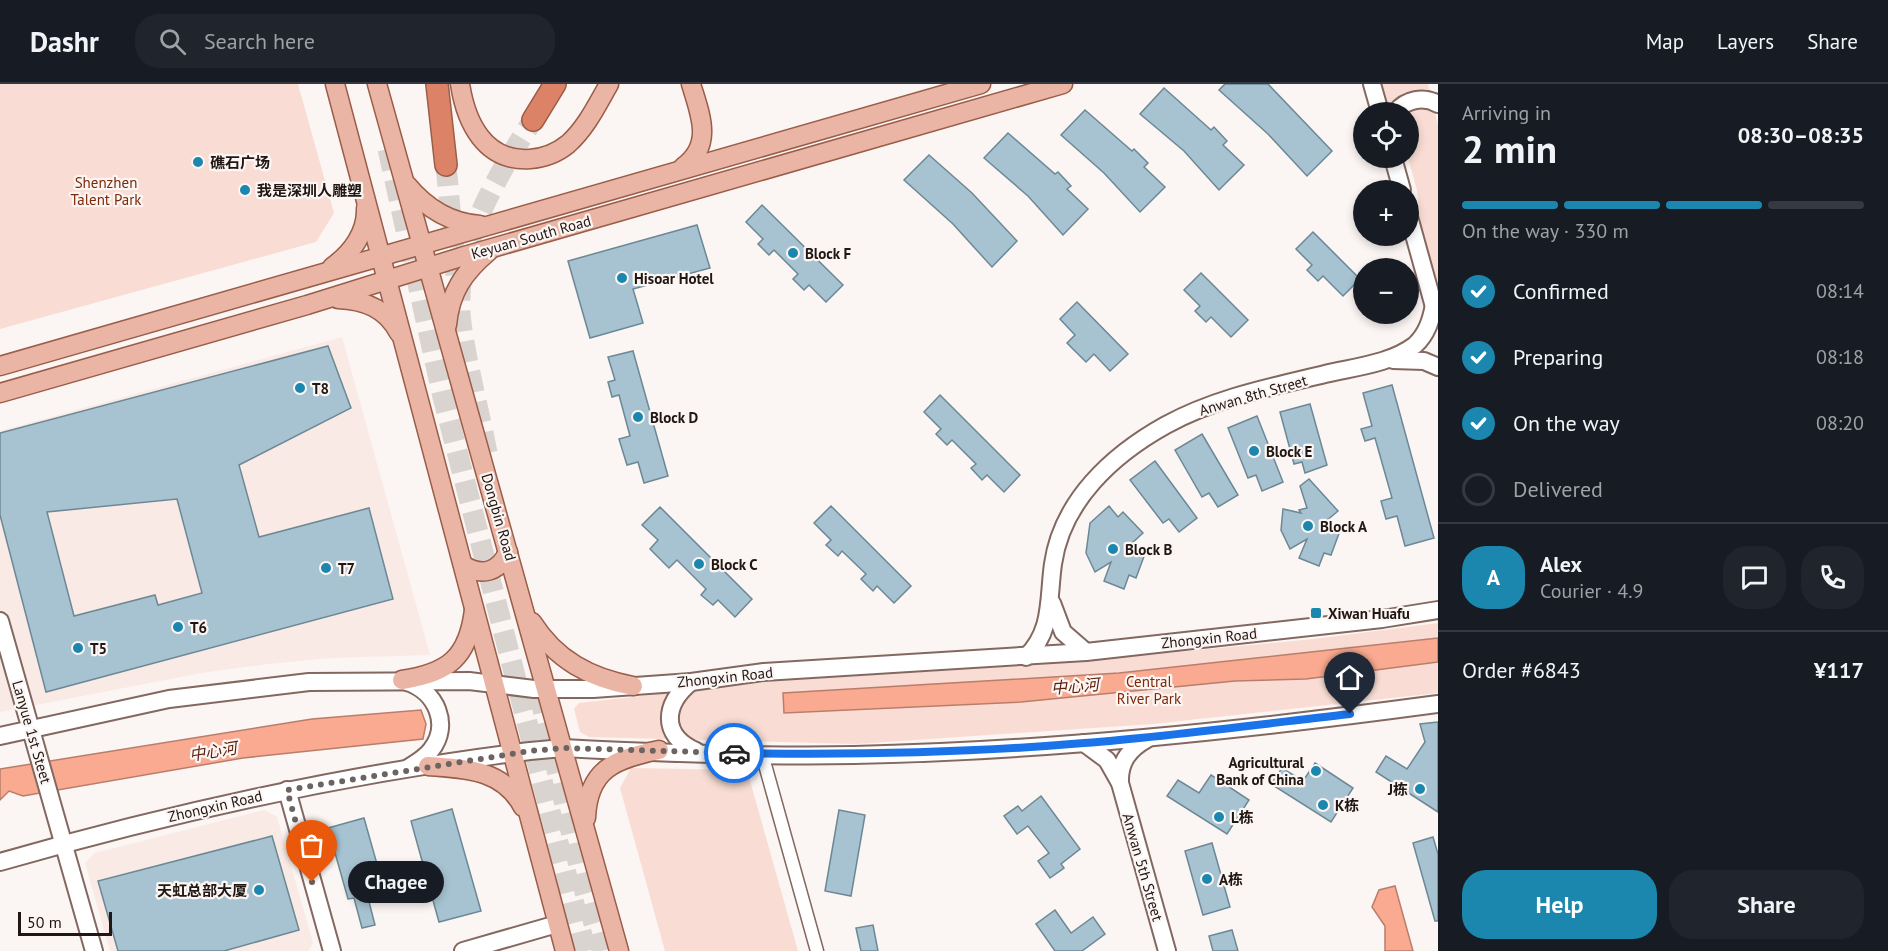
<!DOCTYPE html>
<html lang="en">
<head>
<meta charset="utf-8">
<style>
	:root { --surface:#171b24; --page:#20242c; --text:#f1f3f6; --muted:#9ea1a6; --line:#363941; --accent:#1b87ae }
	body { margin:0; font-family:"PT Sans","Noto Sans SC",sans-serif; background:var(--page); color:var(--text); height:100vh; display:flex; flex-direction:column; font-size:22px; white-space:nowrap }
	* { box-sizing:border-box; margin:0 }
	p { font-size:20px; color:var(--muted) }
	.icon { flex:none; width:33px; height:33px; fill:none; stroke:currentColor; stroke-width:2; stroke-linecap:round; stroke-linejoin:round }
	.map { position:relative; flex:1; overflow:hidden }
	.panel { display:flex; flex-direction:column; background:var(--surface); width:450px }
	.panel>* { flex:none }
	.tools { position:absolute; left:1353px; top:18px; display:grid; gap:12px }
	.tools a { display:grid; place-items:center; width:66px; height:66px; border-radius:50%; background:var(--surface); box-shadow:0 3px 9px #0003; font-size:30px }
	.scale { position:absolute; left:18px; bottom:15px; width:94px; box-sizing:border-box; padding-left:6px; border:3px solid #201612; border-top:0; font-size:16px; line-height:21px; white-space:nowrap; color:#201612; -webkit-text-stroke:4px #fbf5f3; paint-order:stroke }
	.pin { position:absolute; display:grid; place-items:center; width:51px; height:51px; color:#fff; margin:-62px -26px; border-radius:50% 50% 50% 0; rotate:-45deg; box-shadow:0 0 6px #0007 }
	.pin .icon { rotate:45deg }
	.courier { position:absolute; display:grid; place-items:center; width:60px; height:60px; margin:-30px; border:4px solid #1a73e8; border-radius:50%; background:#fff; color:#222; box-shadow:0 2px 8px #0007 }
	.bubble { position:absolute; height:42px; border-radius:21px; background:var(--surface); box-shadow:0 3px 9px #0003; font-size:20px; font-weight:800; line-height:42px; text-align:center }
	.head em { font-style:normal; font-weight:800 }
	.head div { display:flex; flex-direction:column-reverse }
	.head { display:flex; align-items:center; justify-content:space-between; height:102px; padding:0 24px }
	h1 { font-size:39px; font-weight:800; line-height:45px }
	.bar { display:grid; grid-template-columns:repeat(4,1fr); gap:9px 6px; align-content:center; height:72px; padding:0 24px }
	.bar i { height:8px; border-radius:4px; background:var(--line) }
	.bar .active { background:var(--accent) }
	.bar p { grid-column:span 4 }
	.line { display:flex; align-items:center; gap:15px; padding:0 24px; border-top:2px solid var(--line) }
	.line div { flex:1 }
	.round { display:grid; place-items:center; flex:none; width:63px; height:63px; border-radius:24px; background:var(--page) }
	ol { padding:0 24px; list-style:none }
	li { display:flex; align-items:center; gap:18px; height:66px }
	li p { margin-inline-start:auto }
	li .icon { padding:6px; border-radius:50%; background:var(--accent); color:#fff; stroke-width:4 }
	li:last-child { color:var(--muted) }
	li i { width:33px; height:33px; border:3px solid var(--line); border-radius:50% }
	.button { display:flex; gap:12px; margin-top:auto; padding:12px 24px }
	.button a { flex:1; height:69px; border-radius:24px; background:var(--accent); color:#fff; font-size:24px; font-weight:800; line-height:69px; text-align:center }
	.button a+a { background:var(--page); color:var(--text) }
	header { display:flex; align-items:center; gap:36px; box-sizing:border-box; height:84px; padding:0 30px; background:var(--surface); border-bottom:2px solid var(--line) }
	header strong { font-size:28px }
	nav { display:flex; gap:33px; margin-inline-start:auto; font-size:21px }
	.search { width:420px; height:54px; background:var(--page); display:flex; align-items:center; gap:15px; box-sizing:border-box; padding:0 21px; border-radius:24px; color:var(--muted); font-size:22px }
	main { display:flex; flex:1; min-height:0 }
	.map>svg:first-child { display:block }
	.built { fill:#faeae5 }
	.green { fill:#f9ddd4 }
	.water { fill:#faaa91; stroke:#b97e6b; stroke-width:1.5 }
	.building { fill:#a7c3d1; stroke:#6d8895; stroke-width:1.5; fill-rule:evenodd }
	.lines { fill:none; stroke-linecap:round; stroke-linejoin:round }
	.highway-tunnel { stroke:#dad4d1; stroke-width:21; stroke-dasharray:21 10; stroke-linecap:butt }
	.street-casing { stroke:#836860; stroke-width:15 }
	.secondary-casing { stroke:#836860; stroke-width:20 }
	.primary-casing { stroke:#9a5d49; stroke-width:21 }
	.highway-casing { stroke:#9a5d49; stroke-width:24 }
	.street { stroke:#fff; stroke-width:12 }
	.secondary { stroke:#fff; stroke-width:16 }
	.primary { stroke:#eab5a4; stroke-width:18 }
	.highway { stroke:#dc8367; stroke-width:21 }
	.done { stroke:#6d6461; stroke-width:6; stroke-dasharray:0 10.8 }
	.route { stroke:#1a73e8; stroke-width:8 }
	.poi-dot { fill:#1b87ae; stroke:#fbf5f3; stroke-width:2 }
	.labels { text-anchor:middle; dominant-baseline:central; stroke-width:4.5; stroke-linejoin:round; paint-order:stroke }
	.poi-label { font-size:15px; font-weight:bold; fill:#201612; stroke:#fbf5f3; text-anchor:start }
	.park-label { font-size:15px; fill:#7e2808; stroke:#fbf5f3 }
	.street-label { font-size:15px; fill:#201612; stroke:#fbf5f3 }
	.water-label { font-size:16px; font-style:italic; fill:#5d200c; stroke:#fbf5f3 }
</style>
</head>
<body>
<header>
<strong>Dashr</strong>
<div class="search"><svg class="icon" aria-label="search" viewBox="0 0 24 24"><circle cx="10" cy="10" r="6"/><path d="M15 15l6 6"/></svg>Search here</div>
<nav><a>Map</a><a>Layers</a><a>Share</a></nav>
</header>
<main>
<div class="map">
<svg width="1438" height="867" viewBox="0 0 1438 867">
	<rect width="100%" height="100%" fill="#fbf5f3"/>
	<!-- built -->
	<g class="built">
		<polygon points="342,253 430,571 330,574 268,580 201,589 0,628 0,347"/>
		<polygon points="264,726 277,733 313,859 308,867 110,867 85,779 95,769"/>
	</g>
	<!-- green -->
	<g class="green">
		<polygon points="0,0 298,0 334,129 316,158 0,245"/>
		<polygon points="1379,0 1428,0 1431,12 1387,28"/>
		<polygon points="1416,21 1434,26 1438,41 1438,206 1421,149 1417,106 1408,74 1408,28 1404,28"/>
		<polygon points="1438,539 1438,609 1153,640 856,660 589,653 580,648 574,625 579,619 775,597 1050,580 1314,555"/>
		<polygon points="631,684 747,686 798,867 665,867 620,704"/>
	</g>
	<!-- water -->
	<g class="water">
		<polygon points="1438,554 1438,578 1306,595 1235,597 1021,618 784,629 783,609 1119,589"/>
		<polygon points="421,626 426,640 423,655 243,674 23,712 9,707 0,716 0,685 312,635"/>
		<polygon points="1395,802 1413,867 1385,867 1385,842 1372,823 1379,806"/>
	</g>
	<!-- building -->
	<g class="building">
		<polygon points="1225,0 1268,0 1332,67 1307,92 1268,50 1219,6"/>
		<polygon points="1164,4 1211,46 1214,43 1227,57 1223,61 1244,81 1219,106 1184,67 1140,30"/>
		<polygon points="1085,26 1132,67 1134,65 1148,79 1144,83 1165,103 1140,128 1104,89 1061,51"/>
		<polygon points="1008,49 1055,90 1058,88 1071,102 1067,105 1088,125 1063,151 1028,112 984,74"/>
		<polygon points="929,71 972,109 1017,157 992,183 953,140 904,96"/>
		<polygon points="762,121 843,201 826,218 809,201 804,206 793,195 798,190 774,166 769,171 758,160 763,155 746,138"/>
		<polygon points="697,141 710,184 633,205 643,239 590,254 568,177"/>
		<polygon points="1313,148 1360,195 1343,212 1323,192 1318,197 1307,186 1312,181 1296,165"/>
		<polygon points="1201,189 1248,236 1231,253 1211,233 1206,238 1195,227 1200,222 1184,206"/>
		<polygon points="1077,218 1128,270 1110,287 1094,270 1086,278 1067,259 1075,251 1060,235"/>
		<path d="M328,262l23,62 -112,57 20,72 110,-29 24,91 -347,93 -46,-177v-82zM177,415l25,94 -44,12 -3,-10 -81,21 -27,-104z"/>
		<polygon points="633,267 668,392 644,399 638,378 627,381 619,355 630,352 619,311 612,313 608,298 615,296 608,273"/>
		<polygon points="1392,301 1434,454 1405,462 1397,432 1386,435 1381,417 1392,414 1375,354 1365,357 1361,345 1372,342 1363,309"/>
		<polygon points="940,311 1020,391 1004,408 987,391 982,396 971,384 976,380 952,356 947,361 936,350 941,345 924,328"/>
		<polygon points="1310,320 1327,381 1305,389 1302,378 1294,380 1280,328"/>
		<polygon points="1257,332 1283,398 1262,407 1256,391 1248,394 1228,344"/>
		<polygon points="1202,350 1238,411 1218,423 1209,409 1202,413 1175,366"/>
		<polygon points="1155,377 1197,434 1179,448 1169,435 1163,439 1130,396"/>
		<polygon points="1309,395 1338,427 1325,438 1341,444 1331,471 1324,469 1319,482 1299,474 1307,455 1290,465 1281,446 1283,425 1301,429 1299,426 1307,424 1300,402"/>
		<polygon points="831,422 911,502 894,519 877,502 873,507 861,495 866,490 842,467 838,472 826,461 831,456 814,439"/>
		<polygon points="1109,422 1118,433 1123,428 1143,449 1130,461 1146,467 1136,494 1129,491 1124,505 1104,497 1111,478 1095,488 1086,469 1090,439"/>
		<polygon points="660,423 752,515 735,533 718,516 713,521 701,511 706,505 677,476 669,484 650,465 658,456 642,441"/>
		<polygon points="1438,638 1438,728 1376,688 1386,672 1407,685 1425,658 1420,640"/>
		<polygon points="1315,679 1353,704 1331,738 1271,700 1282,684 1303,697"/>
		<polygon points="1211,691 1249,716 1227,750 1167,712 1178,696 1199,709"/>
		<polygon points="1041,712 1080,765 1061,780 1064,784 1050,794 1038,777 1049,769 1028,742 1017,750 1004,732 1018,722 1022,727"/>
		<polygon points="452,725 481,827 439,838 411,737"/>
		<polygon points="839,726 865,731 851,812 825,807"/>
		<polygon points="364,734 384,805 367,810 375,841 362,844 354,814 348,815 328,744"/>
		<polygon points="272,752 299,846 224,867 118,867 98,797"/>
		<polygon points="1433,753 1438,770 1438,837 1435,837 1413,759"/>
		<polygon points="1212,759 1230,823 1203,831 1185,767"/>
		<polygon points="1055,826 1071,849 1093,833 1105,850 1082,867 1055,867 1036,840"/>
		<polygon points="873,841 878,867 861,867 856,844"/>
		<polygon points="1232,846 1238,867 1213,867 1209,852"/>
	</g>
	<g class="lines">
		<!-- highway-tunnel -->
		<g class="highway-tunnel">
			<polyline points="388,65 443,313 586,867"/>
			<polyline points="446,81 456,191"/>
			<path d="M487,369c-8,-43 -20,-86 -26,-130 -9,-73 34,-144 72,-203"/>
			<polyline points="539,608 585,808 602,867"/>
		</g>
		<!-- street casing -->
		<g class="street-casing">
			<polyline id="street" points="762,670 817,867"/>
		</g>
		<!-- secondary casing -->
		<g class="secondary-casing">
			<g id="secondary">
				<polyline points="1372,0 1380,28"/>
				<path d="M1396,28c10,-13 28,-16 42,-8"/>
				<polyline points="1393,74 1402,106"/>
				<polyline points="1408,129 1436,230"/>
				<polyline points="1393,276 1424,277 1438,283"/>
				<polyline points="1052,519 1063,548 1086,568"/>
				<polyline points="0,537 94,867"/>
				<path d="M1026,573c27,-26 22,-58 27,-93 9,-63 59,-109 113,-139 49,-27 105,-38 159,-51 29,-7 65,-10 90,-29 12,-11 16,-25 19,-40"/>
				<path d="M407,598c29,9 44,43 24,68 -6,8 -15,13 -23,18"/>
				<path d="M691,598c-27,22 -31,53 5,69"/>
				<polyline points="0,652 169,615 309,598 469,597 534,605 593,605 691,598 764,588 1086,568 1382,535 1438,526"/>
				<polyline points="1084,659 1107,676 1120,699 1167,867"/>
				<path d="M1120,699c-1,-21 9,-34 27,-44"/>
				<polyline points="287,706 332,867"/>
				<path d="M0,778c174,-50 350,-89 530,-111l33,-3c96,5 196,9 291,7 195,-4 391,-25 584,-51"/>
				<polyline points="463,867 557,840"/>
			</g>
		</g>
		<!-- primary casing -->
		<g class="primary-casing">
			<g id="primary">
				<polyline points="335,0 565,867"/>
				<polyline points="377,0 619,867"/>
				<path d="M460,0c6,39 25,78 70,75 14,-1 27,-6 38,-15 18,-16 29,-39 41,-60"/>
				<path d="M683,83c31,-22 17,-53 8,-83"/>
				<path d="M407,101c19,23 42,38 73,40"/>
				<path d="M332,183c20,-14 35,-35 34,-59"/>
				<path d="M338,215c26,1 48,9 61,34"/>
				<path d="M447,241c3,-33 17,-53 42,-74"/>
				<polyline points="0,282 981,0"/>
				<polyline points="0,309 307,221 461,173 1063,0"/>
				<path d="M463,481c19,12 36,7 45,-13"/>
				<path d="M532,538c24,38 58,56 101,64"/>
				<path d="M402,596c46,-7 66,-22 72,-70"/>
				<path d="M428,682c38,3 75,3 95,41"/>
				<path d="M586,734c2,-49 29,-59 73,-68"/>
			</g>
		</g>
		<!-- highway casing -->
		<g class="highway-casing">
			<g id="highway">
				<polyline points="437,0 446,81"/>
				<polyline points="533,36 555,0"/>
			</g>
		</g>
		<!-- street -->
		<use href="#street" class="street"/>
		<!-- secondary -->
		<use href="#secondary" class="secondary"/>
		<!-- primary -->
		<use href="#primary" class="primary"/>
		<!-- highway -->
		<use href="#highway" class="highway"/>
	</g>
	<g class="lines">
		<!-- done -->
		<polyline class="done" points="312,798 287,706 530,667 563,664 734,669"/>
		<!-- route -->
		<path class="route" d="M734,669c117,2 233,0 350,-10 89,-7 177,-19 266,-29"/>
	</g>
	<!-- markers -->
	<g class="poi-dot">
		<circle cx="198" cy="78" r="6"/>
		<circle cx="245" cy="106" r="6"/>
		<circle cx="793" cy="169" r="6"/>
		<circle cx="622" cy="194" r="6"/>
		<circle cx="300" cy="304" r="6"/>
		<circle cx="638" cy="333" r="6"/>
		<circle cx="1254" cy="367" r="6"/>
		<circle cx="1308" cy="442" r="6"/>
		<circle cx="1113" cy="465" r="6"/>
		<circle cx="699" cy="480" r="6"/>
		<circle cx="326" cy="484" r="6"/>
		<rect x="1310" y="523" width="12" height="12" rx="3"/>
		<circle cx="178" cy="543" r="6"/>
		<circle cx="78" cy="564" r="6"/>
		<circle cx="1316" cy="687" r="6"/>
		<circle cx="1420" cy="705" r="6"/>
		<circle cx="1323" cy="721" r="6"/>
		<circle cx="1219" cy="733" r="6"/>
		<circle cx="1207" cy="795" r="6"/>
		<circle cx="259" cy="806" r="6"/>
	</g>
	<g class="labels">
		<!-- poi labels -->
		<g class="poi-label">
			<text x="210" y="78">礁石广场</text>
			<text x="257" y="106">我是深圳人雕塑</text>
			<text x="805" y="169">Block F</text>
			<text x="634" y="194">Hisoar Hotel</text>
			<text x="312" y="304">T8</text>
			<text x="650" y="333">Block D</text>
			<text x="1266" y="367">Block E</text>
			<text x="1320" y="442">Block A</text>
			<text x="1125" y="465">Block B</text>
			<text x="711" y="480">Block C</text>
			<text x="338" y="484">T7</text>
			<text x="1328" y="529">Xiwan Huafu</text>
			<text x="190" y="543">T6</text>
			<text x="90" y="564">T5</text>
			<text x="1304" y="678" text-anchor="end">Agricultural<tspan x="1304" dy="17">Bank of China</tspan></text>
			<text x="1408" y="705" text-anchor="end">J栋</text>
			<text x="1335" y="721">K栋</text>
			<text x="1231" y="733">L栋</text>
			<text x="1219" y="795">A栋</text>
			<text x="247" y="806" text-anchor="end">天虹总部大厦</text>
		</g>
		<!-- park labels -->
		<g class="park-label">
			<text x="106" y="98">Shenzhen<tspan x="106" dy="17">Talent Park</tspan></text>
			<text x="1149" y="597">Central<tspan x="1149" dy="17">River Park</tspan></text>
		</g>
		<!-- street labels -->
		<g class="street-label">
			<text transform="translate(531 153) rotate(-16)">Keyuan South Road</text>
			<text transform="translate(1253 311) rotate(-16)">Anwan 8th Street</text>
			<text transform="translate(499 433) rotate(74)">Dongbin Road</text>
			<text transform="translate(1209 554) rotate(-6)">Zhongxin Road</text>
			<text transform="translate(725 593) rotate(-6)">Zhongxin Road</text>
			<text transform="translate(32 648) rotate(74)">Lanyue 1st Steet</text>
			<text transform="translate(215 722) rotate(-13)">Zhongxin Road</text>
			<text transform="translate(1143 783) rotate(74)">Anwan 5th Street</text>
		</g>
		<!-- water labels -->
		<g class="water-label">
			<text transform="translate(1075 602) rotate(-5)">中心河</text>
			<text transform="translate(213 667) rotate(-9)">中心河</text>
		</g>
	</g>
</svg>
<div class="tools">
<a><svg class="icon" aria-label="locate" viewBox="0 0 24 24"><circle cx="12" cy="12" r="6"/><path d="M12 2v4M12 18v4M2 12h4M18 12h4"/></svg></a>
<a>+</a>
<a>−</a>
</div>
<div class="scale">50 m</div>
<div class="pin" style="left:312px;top:798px;background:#ea580c"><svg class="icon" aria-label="bag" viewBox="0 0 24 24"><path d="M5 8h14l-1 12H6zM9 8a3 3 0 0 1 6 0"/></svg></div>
<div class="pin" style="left:1350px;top:630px;background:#1f2937"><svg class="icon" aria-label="home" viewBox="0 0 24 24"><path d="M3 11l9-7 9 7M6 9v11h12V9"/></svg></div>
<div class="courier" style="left:734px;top:669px"><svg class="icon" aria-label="car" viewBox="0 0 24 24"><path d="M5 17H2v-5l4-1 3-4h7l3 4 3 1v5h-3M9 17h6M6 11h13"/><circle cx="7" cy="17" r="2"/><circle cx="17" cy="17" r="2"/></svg></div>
<div class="bubble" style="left:348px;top:777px;width:96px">Chagee</div>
</div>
<section class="panel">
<div class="head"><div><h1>2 min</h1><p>Arriving in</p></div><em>08:30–08:35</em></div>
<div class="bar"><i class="active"></i><i class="active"></i><i class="active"></i><i></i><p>On the way · 330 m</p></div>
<ol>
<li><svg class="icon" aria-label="check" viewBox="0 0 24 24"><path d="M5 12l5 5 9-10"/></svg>Confirmed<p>08:14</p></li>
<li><svg class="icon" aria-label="check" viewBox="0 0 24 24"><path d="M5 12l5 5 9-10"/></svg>Preparing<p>08:18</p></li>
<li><svg class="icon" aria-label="check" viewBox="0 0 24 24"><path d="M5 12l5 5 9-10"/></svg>On the way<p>08:20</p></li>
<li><i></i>Delivered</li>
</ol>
<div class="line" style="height:108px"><b class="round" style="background:var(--accent);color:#fff">A</b><div><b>Alex</b><p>Courier · 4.9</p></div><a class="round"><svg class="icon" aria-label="chat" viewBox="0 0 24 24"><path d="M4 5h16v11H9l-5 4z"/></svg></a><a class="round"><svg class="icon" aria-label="phone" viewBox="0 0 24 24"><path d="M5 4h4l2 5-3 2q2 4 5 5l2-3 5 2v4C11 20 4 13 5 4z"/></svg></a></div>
<div class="line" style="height:78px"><div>Order #6843</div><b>¥117</b></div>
<div class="button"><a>Help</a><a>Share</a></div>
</section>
</main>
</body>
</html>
